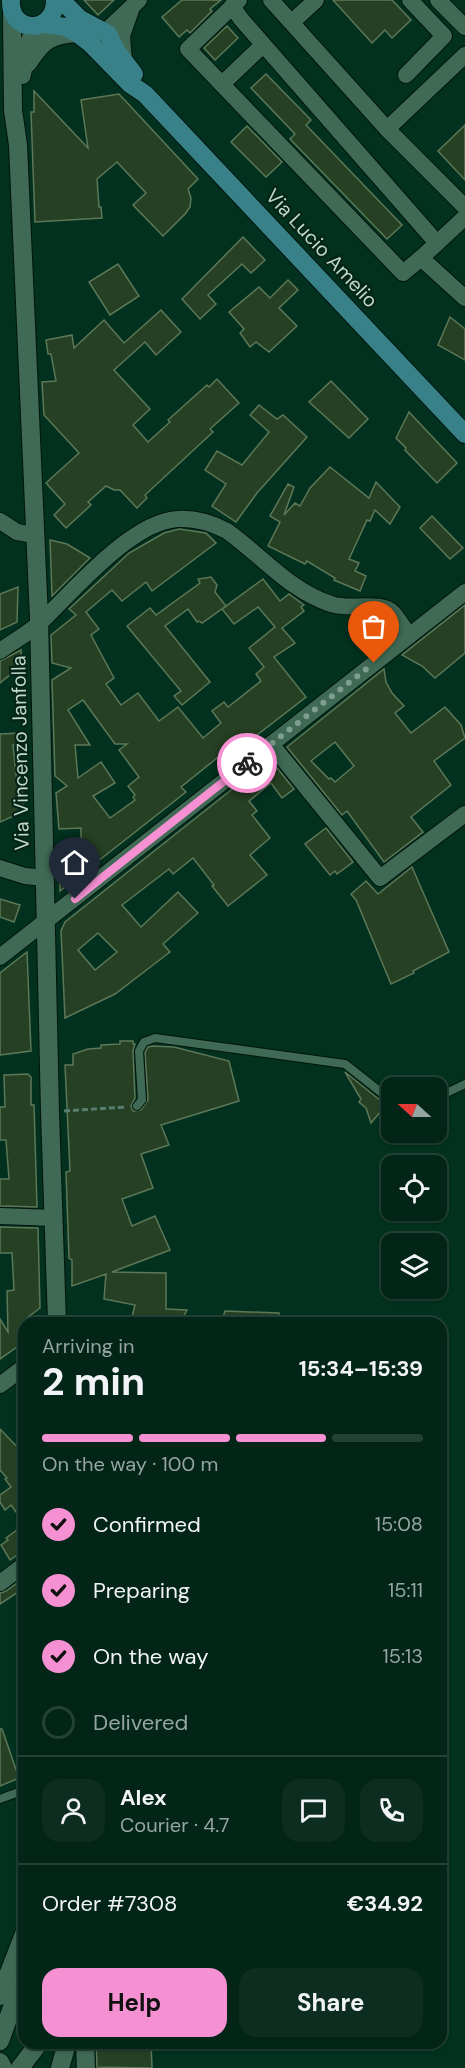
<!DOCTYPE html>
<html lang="en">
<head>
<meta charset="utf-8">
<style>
	:root { --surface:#022517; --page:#0c2d20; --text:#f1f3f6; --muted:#96a5a1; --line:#234236; --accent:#f591d2 }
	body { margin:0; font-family:"DM Sans",sans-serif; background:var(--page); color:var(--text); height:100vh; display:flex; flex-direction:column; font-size:22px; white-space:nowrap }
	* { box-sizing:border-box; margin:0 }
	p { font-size:20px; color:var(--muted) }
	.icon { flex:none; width:33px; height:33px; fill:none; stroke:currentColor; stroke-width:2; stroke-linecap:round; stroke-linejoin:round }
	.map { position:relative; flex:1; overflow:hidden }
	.panel { position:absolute; left:18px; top:1317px; width:429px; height:732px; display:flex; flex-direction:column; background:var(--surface); border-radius:18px; box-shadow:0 2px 4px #0004,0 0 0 2px var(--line) }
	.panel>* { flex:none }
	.needle { width:39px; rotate:291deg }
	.buttons { position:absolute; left:381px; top:1077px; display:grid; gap:12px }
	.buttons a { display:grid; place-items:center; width:66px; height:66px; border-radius:12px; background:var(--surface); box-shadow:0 2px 4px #0004,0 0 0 2px var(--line); font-size:30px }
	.pin { position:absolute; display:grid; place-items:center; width:51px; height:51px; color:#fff; margin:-62px -26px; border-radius:50% 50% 50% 0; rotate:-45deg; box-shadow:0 0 6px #0007 }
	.pin .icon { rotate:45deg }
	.courier { position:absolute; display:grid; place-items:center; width:60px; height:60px; margin:-30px; border:4px solid #f591d2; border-radius:50%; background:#fff; color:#222; box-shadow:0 2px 8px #0007 }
	.head em { font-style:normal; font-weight:700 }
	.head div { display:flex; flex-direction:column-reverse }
	.head { display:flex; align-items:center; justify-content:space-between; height:102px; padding:0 24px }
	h1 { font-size:39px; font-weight:700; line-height:45px }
	.bar { display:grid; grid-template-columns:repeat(4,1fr); gap:9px 6px; align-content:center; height:72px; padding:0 24px }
	.bar i { height:8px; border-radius:4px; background:var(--line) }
	.bar .active { background:var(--accent) }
	.bar p { grid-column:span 4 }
	.line { display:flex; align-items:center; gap:15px; padding:0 24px; border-top:2px solid var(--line) }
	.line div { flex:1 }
	.round { display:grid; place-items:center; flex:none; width:63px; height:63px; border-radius:18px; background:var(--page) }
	ol { padding:0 24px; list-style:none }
	li { display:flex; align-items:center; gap:18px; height:66px }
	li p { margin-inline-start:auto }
	li .icon { padding:6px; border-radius:50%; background:var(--accent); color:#111; stroke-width:4 }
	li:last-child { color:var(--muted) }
	li i { width:33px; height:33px; border:3px solid var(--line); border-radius:50% }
	.button { display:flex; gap:12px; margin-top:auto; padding:12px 24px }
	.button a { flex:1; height:69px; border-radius:18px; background:var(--accent); color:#111; font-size:24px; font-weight:700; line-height:69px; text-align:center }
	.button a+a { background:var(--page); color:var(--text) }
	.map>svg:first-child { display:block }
	.building { fill:#264023; stroke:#5c7858; stroke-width:1.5; fill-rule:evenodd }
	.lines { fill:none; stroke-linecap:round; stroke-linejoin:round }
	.lane-casing { stroke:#02150c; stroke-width:10 }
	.street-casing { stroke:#02150c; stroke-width:18 }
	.secondary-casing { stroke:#02150c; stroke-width:20 }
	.primary-casing { stroke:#02150c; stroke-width:20 }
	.path { stroke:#597d6e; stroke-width:3; stroke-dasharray:6 3; stroke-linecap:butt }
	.lane { stroke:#406a55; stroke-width:8 }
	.street { stroke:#406a55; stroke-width:16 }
	.secondary { stroke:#406a55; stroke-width:18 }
	.primary { stroke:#398189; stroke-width:18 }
	.done { stroke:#7e9e8f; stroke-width:6; stroke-dasharray:0 10.8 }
	.route { stroke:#f591d2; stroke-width:8 }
	.labels { text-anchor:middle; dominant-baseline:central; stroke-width:4.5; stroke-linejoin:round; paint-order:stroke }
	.street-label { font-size:20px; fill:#c1d8cc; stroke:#042517 }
</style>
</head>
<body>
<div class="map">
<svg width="465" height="2068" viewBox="0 0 465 2068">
	<rect width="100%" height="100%" fill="#02311f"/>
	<!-- building -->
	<g class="building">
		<polygon points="84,0 114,0 98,15"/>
		<polygon points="182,0 221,0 210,9 212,11 190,33 187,30 179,37 162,17"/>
		<polygon points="333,0 392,0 411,20 392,38 385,30 372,43"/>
		<polygon points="227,26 238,38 215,60 204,48"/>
		<polygon points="266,74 311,120 306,125 402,225 387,239 290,139 295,134 251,88"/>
		<polygon points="34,91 88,148 81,100 119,94 198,179 188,189 191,198 190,207 185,214 163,236 133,205 146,193 117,162 97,179 99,207 101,207 102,218 35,222 31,112 34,112"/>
		<polygon points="465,125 465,180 438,151"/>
		<polygon points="247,126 282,162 266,177 231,142"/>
		<polygon points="243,237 265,260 251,273 242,264 208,295 216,304 200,319 182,299"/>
		<polygon points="118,264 139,296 110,315 89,282"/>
		<polygon points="288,280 298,290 279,308 297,326 269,352 256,342 250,347 240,333 244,329 229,312 259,287 270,298"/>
		<polygon points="161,310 181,332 156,355 145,342 114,370 150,409 133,425 148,442 170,422 168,420 207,385 209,387 217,379 239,403 210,429 213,432 145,495 147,498 137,508 120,490 114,490 106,486 88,502 91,505 66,528 54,515 65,504 46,483 79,453 44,415 42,382 56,381 51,354 48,354 46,340 72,335 74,348 104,320 124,343"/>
		<polygon points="450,317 465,329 465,360 438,345"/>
		<polygon points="331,381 368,419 349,438 309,402"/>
		<polygon points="259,405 277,419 283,415 307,437 257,493 236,522 212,506 226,484 205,470 217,451 242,465 269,432 250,415"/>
		<polygon points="409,412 457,463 437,483 405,450 406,448 396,438"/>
		<polygon points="330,467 369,498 376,482 400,507 390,524 375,510 370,521 367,520 349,559 359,563 355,571 366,576 360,591 334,580 335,578 307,561 305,564 268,546 280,522 270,516 288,484 294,487 284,515 295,503 300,506 310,488"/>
		<polygon points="432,516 463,548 450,559 420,528"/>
		<path d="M179,529l27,4 10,10 -64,48 -6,-9 -24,19 -10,-11 -26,22 13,17 -8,6 23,43 -8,6 15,21 17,-12 21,28 19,-14 25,31 18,-15 -9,-12 12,-9 4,5 33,-26 -5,-7 8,-7 -15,-19 26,-21 -17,-20 -24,17 -12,-15 41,-30 17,22 9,-7 15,11 -3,2 3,4 -22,17 13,15 -21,14 32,40 -85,66 -4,-5 -36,29 5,5 -126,99 -1,-39 22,-2v-22l-22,1 -3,-36 11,-7 -12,-10 -3,-96 19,-12 -19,-5 -1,-28 25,-20 -7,-6 60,-56 35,-20zM83,700l32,44h12l-8,6 20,27 -11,9 7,9 -2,2 2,3 -25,18 -17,-22 22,-13 -14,-21 -23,16 -3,-33h15l-22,-35z"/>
		<polygon points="50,540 67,544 90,558 52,596"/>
		<polygon points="211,577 217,585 215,592 226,606 202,623 199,621 197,622 188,609 165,626 210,682 182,705 174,696 181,691 127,626 150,608 156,615 200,583 198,579"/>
		<polygon points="18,587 17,622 0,630 0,594"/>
		<polygon points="465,605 465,653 435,678 422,666 402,655"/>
		<polygon points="21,650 22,665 0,683 0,661"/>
		<path d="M384,669l2,13 6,11 12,13 -9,7 16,20 34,-26 16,18 4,13 -31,23 17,24 -40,32 12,15 -39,30 -37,-51 -5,4 -55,-68zM335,742l19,24 -19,16 -4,-4 -2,1 -18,-18z"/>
		<polygon points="20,733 21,745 13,745 17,783 22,783 23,812 0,822 0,734"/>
		<path d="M270,759l24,30 -12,9 -11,-15 -22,18 8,10 -5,4 18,23 -20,17 17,20 -39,31 -16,-20 2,-1 -21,-27 -20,16 -4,-5 -47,36 19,22 37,-35 20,21 -35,31 7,8 -55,42 -50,24 -4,-87 4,-9zM98,933l19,19 -22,18 -17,-20z"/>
		<polygon points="326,828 353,862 337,874 335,871 330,875 305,844"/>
		<polygon points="412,867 449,952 413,971 414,973 391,984 356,900 351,894 366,881 378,894"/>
		<polygon points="0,899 20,905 14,922 0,917"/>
		<polygon points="27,952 31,1051 0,1055 0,973"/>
		<polygon points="120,1041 133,1041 133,1044 135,1044 133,1051 135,1098 131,1106 133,1111 141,1110 148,1100 145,1052 148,1047 153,1046 174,1047 229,1061 239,1101 161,1125 169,1145 141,1154 153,1188 122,1199 132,1226 155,1216 170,1250 112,1272 166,1273 166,1309 187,1310 180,1323 139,1323 131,1321 135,1305 104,1299 106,1274 72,1286 72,1260 69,1258 66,1172 70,1171 65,1065 73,1065 73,1054 88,1049 101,1048 101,1045 120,1044"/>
		<polygon points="345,1072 386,1105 371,1123 366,1108 359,1102 361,1099"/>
		<polygon points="28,1074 31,1077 31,1105 34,1105 37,1207 0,1206 0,1179 9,1179 6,1140 0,1140 0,1107 5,1107 4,1075"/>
		<polygon points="0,1227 38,1228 40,1308 27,1318 31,1323 24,1323 24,1356 17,1347 0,1359 0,1319 8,1332 7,1291 14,1290 12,1253 0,1253"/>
		<polygon points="225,1311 279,1313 278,1323 221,1323"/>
		<polygon points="0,1429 24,1454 24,1523 11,1505 5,1510 0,1502 0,1495 11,1487 5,1479 7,1478 0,1470"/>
		<polygon points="24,1525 24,1550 10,1560 1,1545 8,1540 6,1538"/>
		<polygon points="24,1578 24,1588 0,1604 0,1593 6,1591"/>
		<polygon points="0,1729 2,1729 19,1778 0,1786"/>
		<polygon points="96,2043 151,2043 152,2068 97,2067"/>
	</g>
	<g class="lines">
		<!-- lane casing -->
		<g class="lane-casing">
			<g id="lane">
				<polyline points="436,1098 465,1084"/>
				<polyline points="137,1106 142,1100 139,1051 144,1042 155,1038 345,1064 392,1101"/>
				<polyline points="0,1799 24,1790"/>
			</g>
		</g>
		<!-- street casing -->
		<g class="street-casing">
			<g id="street">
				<polyline points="239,0 188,49 403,273 421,258"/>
				<polyline points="271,0 387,129"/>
				<polyline points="438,0 465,27"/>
				<polyline points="232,6 241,19 437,243"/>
				<polyline points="292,22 316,0"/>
				<polyline points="93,35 105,32 139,0"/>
				<polyline points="465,55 387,129 465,207"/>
				<polyline points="124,61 122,36 131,10"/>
				<polyline points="406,75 444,36 410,0"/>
				<polyline points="222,84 263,45"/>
				<polyline points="465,217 421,258 465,298"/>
				<polyline points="0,521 17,532 34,535"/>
				<path d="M0,651c14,-10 29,-18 41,-29 32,-31 91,-101 137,-103 18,-1 34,4 49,12 35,25 63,60 104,73 19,7 50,-4 62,9 6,7 11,15 16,23"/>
				<polyline points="271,744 380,878 465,814"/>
				<polyline points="0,868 25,876 45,878"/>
				<polyline points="0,957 465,592"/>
				<polyline points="0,1216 54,1218"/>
				<polyline points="0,1385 24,1367"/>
				<polyline points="0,1583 24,1565"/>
			</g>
		</g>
		<!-- secondary casing -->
		<g class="secondary-casing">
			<g id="secondary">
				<polyline points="12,14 13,110 18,145 39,618 50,1112 57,1323"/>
				<path d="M28,63c15,-23 22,-28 49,-30"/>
				<polyline points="22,75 25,53 36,26"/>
				<polyline points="0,1996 24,1934"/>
				<polyline points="0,2041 24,1974"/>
				<polyline points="85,2043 86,2068"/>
				<polyline points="0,2062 3,2068"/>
				<polyline points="20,2068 39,2043"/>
				<polyline points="60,2068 67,2043"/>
			</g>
		</g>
		<!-- primary casing -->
		<g class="primary-casing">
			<g id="primary">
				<path d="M11,0c-2,34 44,35 44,0"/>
				<polyline points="61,0 80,19 108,34 117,52 134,74"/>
				<polyline points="43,24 66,27 77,33 90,43 130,84 145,94 465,434"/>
			</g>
		</g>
		<!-- path -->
		<polyline class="path" points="64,1111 126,1107"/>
		<!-- lane -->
		<use href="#lane" class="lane"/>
		<!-- street -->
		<use href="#street" class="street"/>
		<!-- secondary -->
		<use href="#secondary" class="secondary"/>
		<!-- primary -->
		<use href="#primary" class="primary"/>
	</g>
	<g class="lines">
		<!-- done -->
		<polyline class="done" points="247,763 374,663"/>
		<!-- route -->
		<polyline class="route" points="75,899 247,763"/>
	</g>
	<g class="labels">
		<!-- street labels -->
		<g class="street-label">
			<text transform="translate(322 248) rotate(47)">Via Lucio Amelio</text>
			<text transform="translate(20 753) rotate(-91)">Via Vincenzo Janfolla</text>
		</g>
	</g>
</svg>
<div class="buttons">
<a><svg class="needle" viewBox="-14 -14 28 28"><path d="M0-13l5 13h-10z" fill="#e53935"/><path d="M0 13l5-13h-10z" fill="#96a5a1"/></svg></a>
<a><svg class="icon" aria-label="locate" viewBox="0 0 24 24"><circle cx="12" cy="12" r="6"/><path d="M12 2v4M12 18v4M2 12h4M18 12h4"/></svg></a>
<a><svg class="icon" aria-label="layers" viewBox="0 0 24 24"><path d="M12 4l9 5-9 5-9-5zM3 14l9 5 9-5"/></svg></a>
</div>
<div class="pin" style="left:374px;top:663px;background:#ea580c"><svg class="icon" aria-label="bag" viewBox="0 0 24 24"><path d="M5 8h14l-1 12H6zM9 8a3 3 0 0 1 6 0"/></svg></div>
<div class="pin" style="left:75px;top:899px;background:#1f2937"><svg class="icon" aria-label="home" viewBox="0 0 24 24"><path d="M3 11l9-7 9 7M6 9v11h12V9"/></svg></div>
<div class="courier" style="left:247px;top:763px"><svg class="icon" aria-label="bike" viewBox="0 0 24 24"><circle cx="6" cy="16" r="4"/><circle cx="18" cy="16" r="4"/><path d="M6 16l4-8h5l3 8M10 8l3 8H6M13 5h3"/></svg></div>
<section class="panel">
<div class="head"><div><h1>2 min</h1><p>Arriving in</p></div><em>15:34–15:39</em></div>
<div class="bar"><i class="active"></i><i class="active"></i><i class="active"></i><i></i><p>On the way · 100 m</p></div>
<ol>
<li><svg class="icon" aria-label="check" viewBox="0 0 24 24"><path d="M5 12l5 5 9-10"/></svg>Confirmed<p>15:08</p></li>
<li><svg class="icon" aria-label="check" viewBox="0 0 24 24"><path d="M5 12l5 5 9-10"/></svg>Preparing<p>15:11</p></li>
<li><svg class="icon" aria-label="check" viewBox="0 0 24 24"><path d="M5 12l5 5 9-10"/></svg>On the way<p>15:13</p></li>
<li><i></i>Delivered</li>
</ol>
<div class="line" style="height:108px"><a class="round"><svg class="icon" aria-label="person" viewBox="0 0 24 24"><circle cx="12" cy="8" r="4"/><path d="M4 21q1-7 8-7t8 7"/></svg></a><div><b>Alex</b><p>Courier · 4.7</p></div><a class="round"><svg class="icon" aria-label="chat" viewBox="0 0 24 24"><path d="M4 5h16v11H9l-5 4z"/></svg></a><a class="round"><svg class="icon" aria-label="phone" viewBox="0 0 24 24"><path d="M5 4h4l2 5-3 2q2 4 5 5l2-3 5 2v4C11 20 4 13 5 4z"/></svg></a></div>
<div class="line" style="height:78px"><div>Order #7308</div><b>€34.92</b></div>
<div class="button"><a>Help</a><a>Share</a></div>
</section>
</div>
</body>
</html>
